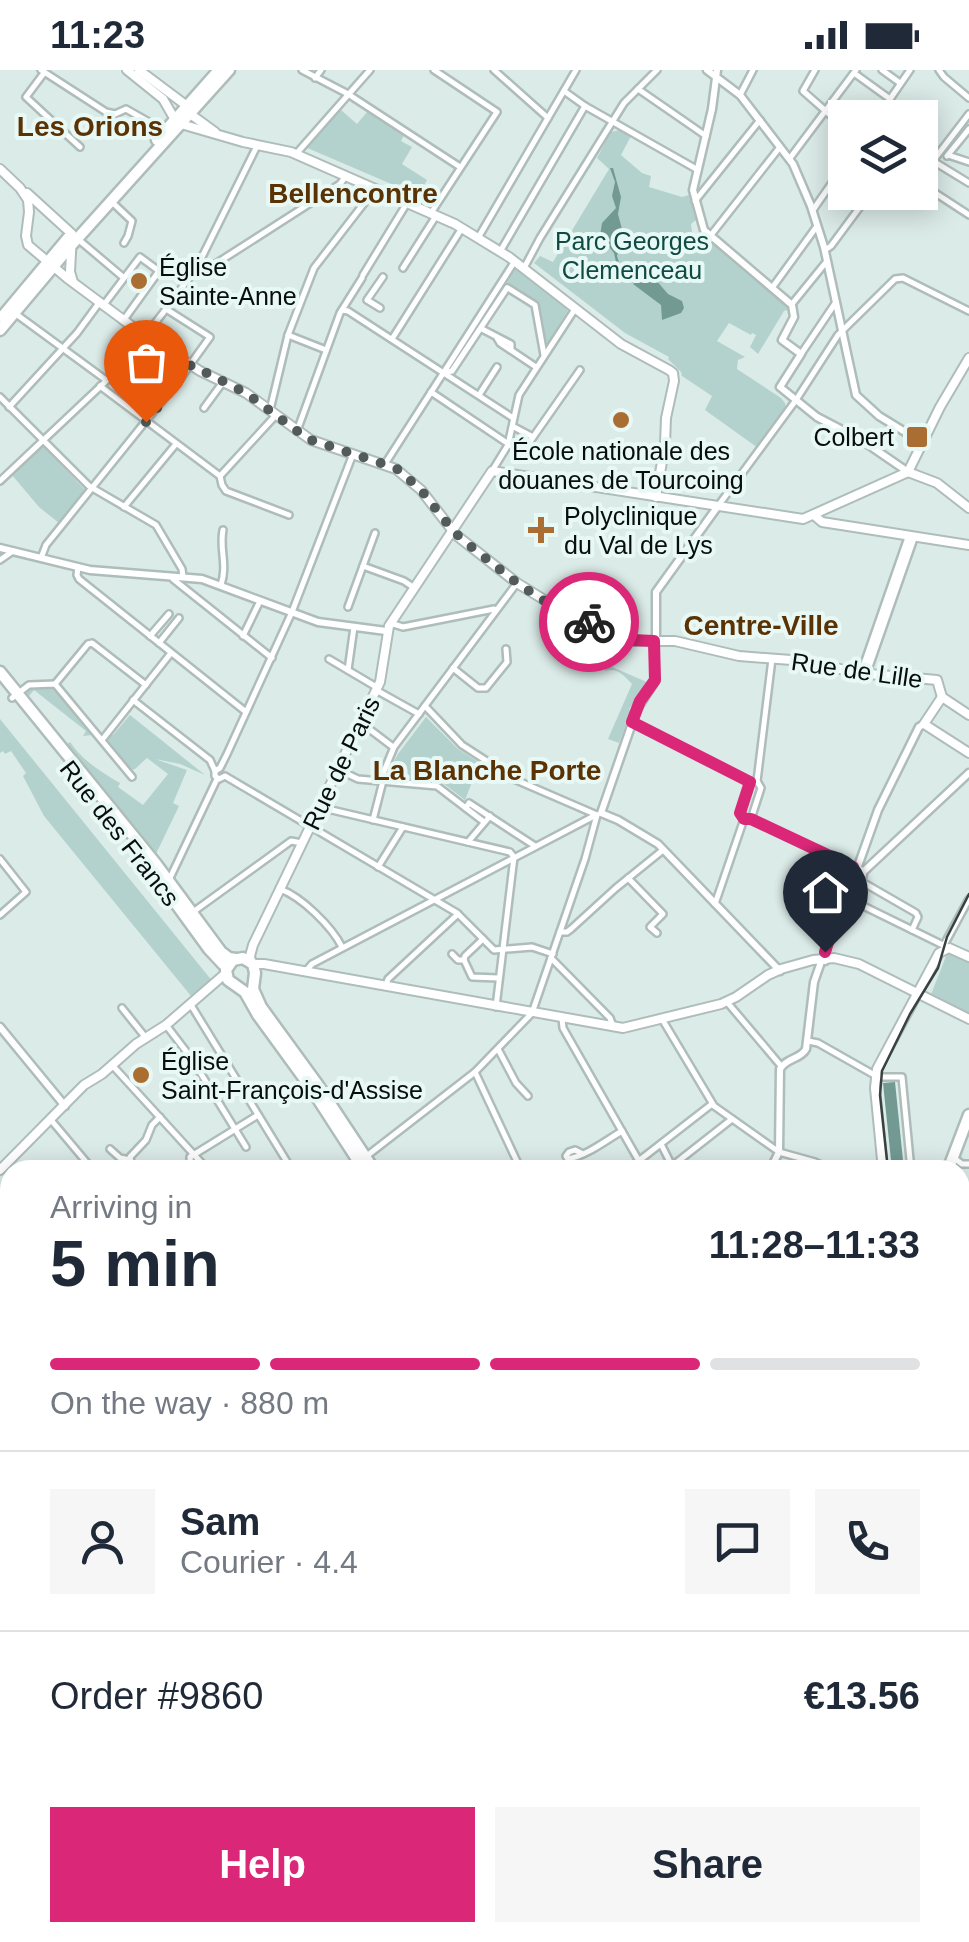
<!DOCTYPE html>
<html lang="en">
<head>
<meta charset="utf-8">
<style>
	:root { --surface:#fff; --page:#f6f6f7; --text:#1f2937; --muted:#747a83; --line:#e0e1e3; --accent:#db2777 }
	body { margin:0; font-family:Arial,sans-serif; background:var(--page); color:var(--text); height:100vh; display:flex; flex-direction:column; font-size:38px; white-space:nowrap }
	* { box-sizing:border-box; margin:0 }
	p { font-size:32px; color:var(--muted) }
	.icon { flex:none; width:55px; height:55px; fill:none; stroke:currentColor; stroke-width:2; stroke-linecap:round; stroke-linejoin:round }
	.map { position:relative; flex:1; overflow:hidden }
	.panel { position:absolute; left:0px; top:1090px; width:970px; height:782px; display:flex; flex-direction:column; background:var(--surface); border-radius:30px 30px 0 0; box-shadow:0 5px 25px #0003 }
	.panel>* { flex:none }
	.fabs { position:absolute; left:828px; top:30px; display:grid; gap:20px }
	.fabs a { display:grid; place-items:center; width:110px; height:110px; border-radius:0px; background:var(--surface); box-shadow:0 5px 25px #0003; font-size:50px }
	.pin { position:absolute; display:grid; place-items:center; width:85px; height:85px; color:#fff; margin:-102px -42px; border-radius:50% 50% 50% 0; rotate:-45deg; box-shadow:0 0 10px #0007 }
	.pin .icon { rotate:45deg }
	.courier { position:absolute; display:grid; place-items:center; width:100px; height:100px; margin:-50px; border:8px solid #db2777; border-radius:50%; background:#fff; color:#222; box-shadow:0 2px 12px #0007 }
	.overview em { font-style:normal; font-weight:700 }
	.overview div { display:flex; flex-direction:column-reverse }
	.overview { display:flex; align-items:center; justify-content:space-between; height:170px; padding:0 50px }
	h1 { font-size:65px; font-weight:700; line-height:75px }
	.bar { display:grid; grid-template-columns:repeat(4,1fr); gap:15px 10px; align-content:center; height:120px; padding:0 50px }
	.bar i { height:12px; border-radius:8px; background:var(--line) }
	.bar .active { background:var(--accent) }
	.bar p { grid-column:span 4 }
	.line { display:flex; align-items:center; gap:25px; padding:0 50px; border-top:2px solid var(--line) }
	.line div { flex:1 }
	.round { display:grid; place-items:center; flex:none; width:105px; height:105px; border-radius:0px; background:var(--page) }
	.action { display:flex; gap:20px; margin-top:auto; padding:20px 50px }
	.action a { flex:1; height:115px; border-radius:0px; background:var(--accent); color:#fff; font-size:40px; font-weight:700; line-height:115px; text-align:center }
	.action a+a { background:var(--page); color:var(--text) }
	.status { display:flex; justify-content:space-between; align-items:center; height:70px; padding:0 50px; background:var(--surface); direction:ltr }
	.status svg { height:28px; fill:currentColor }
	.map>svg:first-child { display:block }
	.green { fill:#b4d2cd }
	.water { fill:#729a93 }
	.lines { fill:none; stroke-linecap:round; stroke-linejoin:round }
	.minor-casing { stroke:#aebdba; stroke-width:10 }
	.tertiary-casing { stroke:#aebdba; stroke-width:11 }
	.secondary-casing { stroke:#aebdba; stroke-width:12 }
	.primary-casing { stroke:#aebdba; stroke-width:15 }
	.minor { stroke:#fff; stroke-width:5 }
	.tertiary { stroke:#fff; stroke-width:6 }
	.secondary { stroke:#fff; stroke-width:8 }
	.primary { stroke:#fff; stroke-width:10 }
	.tram { stroke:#3a4241; stroke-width:2.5 }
	.done { stroke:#525b5a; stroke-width:10; stroke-dasharray:0 18 }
	.route { stroke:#db2777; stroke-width:12 }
	.poi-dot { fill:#ab6e32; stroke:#e8f8f5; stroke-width:4 }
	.labels { text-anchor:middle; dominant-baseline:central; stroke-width:8; stroke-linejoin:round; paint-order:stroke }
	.park-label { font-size:25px; fill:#0f4b44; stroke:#e8f8f5 }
	.poi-label { font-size:25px; fill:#080e0d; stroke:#e8f8f5; text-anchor:start }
	.street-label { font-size:25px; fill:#080e0d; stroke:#e8f8f5 }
	.neighbourhood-label { font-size:28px; font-weight:bold; fill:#5a3203; stroke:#e8f8f5 }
</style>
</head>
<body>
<div class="status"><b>11:23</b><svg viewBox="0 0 49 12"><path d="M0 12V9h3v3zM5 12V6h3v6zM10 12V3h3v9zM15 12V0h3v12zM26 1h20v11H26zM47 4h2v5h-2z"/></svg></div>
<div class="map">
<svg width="969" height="1872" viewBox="0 0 969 1872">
	<rect width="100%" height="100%" fill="#dbebe8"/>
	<!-- green -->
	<g class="green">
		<polygon points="341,40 357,54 368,41 404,65 401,71 412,77 402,94 427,110 423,117 434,127 431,131 305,77"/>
		<polygon points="620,60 631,66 621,85 642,103 651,106 649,117 682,127 689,125 696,150 691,154 692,162 704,172 707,168 715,173 790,234 792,243 787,240 784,241 758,284 750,277 756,265 752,263 751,265 729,253 717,271 745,287 738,290 737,299 781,328 785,333 786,341 758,378 705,340 712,326 682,306 681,302 668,289 669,287 625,263 534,193 540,186 553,192 609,99 597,88 611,62"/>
		<polygon points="516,198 568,240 547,274 537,233 507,213"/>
		<polygon points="43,376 86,421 59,453 39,437 12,405"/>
		<path d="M605,594l44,19 -20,26 2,2 -12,32 -11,-4 24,-55c-8,-8 -14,-17 -27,-13z"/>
		<polygon points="52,616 56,620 92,665 83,666 86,661 34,620 29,626 25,622 35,617"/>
		<path d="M130,645l75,60 -25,-11 -25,-5 32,11 -14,33 6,3 -24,50 -89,-111 4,-3c13,19 31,30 50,41l-2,4 25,18 25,-31 -21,-16 1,-1 -13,12 -4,1 -24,-31 3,-5 3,1z"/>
		<polygon points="426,647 458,679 477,691 474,696 478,697 465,730 439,710 437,711 433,708 430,712 384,709 398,684"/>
		<polygon points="0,649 213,912 195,922 191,926 44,746 23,706 26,703 11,681 5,684 3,681 0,683"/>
		<polygon points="948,881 969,889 969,947 930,927"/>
		<polygon points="10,1257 10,1340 4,1344 0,1338 0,1264"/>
	</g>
	<!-- water -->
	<g class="water">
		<polygon points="610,98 613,98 621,127 618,144 623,163 617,186 624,207 619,206 614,183 600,166 602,153 616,138 612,126 615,112"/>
		<polygon points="656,210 668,224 682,231 684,238 681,243 662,250 661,235 633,214 636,212"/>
		<polygon points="895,1012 904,1100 892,1100 883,1013"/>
	</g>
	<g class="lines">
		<!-- minor casing -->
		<g class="minor-casing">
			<g id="minor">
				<polyline points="41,0 106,42 115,44 126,39 163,60"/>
				<polyline points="302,0 348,24 460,97"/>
				<polyline points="494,0 548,48"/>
				<polyline points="815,0 803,21 845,58"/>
				<polyline points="882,0 900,13"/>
				<polyline points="939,0 944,7 969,28"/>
				<polyline points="44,3 26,27 80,77"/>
				<polyline points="854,3 890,29"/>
				<polyline points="315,8 321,0"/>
				<polyline points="638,19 706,66"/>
				<polyline points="564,21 585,36 698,100"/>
				<polyline points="740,25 753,0"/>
				<polyline points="969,44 933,91 969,113"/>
				<polyline points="877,48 910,0"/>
				<polyline points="296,84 370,0"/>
				<polyline points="948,85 969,92"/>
				<polyline points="947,86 969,59"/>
				<polyline points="790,88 856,0"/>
				<polyline points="920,113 969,145"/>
				<polyline points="695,131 760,50"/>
				<polyline points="113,133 132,151 128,166 124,173"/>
				<polyline points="813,140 845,94"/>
				<polyline points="431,143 497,42 434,0"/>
				<polyline points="711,165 780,77"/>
				<polyline points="478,168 576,0"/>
				<polyline points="79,170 124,208"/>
				<polyline points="501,180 585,36"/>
				<polyline points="825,180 831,176 871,122"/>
				<polyline points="403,198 436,146"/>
				<polyline points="524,198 540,168 624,33 657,0"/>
				<polyline points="195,200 199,202 206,200 340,114 346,106"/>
				<polyline points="363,205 407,133"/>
				<polyline points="508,218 535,235 544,285"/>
				<polyline points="772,218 817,156"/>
				<polyline points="792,234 827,191"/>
				<polyline points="103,236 140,187 159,201 123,251"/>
				<polyline points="380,238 367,230 383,207"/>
				<polyline points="342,240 348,241 513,348"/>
				<polyline points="16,244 106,310"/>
				<polyline points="482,259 511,274 511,280"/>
				<polyline points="288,265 326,280"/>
				<polyline points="497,268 500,273 536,297"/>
				<polyline points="392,269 462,158"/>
				<polyline points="801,284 836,232"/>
				<polyline points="447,302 452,301 507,218"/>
				<polyline points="100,316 220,406"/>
				<polyline points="431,322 522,383 580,300"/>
				<polyline points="479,325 497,297"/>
				<polyline points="0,327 89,416 156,455 182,499 183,507"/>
				<polyline points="9,337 77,263 99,233"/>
				<polyline points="204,338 223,312"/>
				<polyline points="270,340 288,265 314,198 375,119"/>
				<polyline points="514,357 533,367"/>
				<polyline points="297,361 340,243 362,208"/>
				<polyline points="353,384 292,542 227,684 220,698 215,701 215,706 219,709 225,706 457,843 494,880 532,877 553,884"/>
				<polyline points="385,394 515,191"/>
				<polyline points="492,401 508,375 519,325 575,239"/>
				<polyline points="221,405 276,345"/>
				<polyline points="220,406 222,415 226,421 289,445"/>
				<polyline points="0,411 121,297 166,239 197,197 257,76"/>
				<polyline points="718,436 796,330 838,265 895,209 903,208 969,241"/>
				<polyline points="124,437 176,374"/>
				<polyline points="41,488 46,475 182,306 210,267 166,239"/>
				<polyline points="0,490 13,481"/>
				<polyline points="363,496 404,511 413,517"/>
				<polyline points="78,497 77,505 79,509 246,642"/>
				<polyline points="173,509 272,588"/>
				<path d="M221,515c7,-21 -2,-36 2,-55"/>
				<polyline points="348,537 375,463"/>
				<polyline points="390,553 403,557 494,539"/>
				<polyline points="150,566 169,544"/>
				<polyline points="243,566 260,531"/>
				<polyline points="159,573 179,548"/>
				<polyline points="329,589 378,618"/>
				<polyline points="453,598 478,618 486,618 507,592 506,579"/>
				<polyline points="348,600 354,557"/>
				<polyline points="55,614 88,574 92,573 146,615"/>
				<polyline points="376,620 419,644"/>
				<polyline points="12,628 29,615 55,614 132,707"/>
				<polyline points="133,630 210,690 215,701"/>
				<polyline points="425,636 462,675 516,710 597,745"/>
				<polyline points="360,652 393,677"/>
				<polyline points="632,652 750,712"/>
				<polyline points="102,670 171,583"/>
				<polyline points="337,699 358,709 437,716 484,752"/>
				<polyline points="380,711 394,677 517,513"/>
				<polyline points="757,711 772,589"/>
				<polygon points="757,711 761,718 752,746 751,749 744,749 740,743 750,712"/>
				<polyline points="319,737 510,782 514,787"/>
				<polyline points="466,738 469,733 535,776"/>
				<polyline points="751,749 850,795 854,800"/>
				<polyline points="373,750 383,711"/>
				<polyline points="468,772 490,746"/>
				<polyline points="0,789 26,822 0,845"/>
				<polyline points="378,797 403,757"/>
				<polyline points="628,808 663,844 650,857 657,863"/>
				<polyline points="857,809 916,843 918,847 912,860"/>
				<polyline points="169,810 217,709"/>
				<path d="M280,819c22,8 52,38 62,58"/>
				<polyline points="843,826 949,878"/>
				<polyline points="715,834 744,749"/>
				<polyline points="193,842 291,771 302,773"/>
				<polyline points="560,862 567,862 571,859 616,818 663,780"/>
				<polyline points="944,875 969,829"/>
				<polyline points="452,884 458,890 464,890 472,907 498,908"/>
				<polyline points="551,888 610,948 613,956"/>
				<polyline points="464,890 465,886 483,869"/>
				<polyline points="305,902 312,894 596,745"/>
				<polyline points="386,915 388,909 458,844"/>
				<polyline points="727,932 781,996"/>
				<polyline points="191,935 292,1100"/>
				<polyline points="496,937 514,787"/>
				<polyline points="122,938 146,968"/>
				<polyline points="562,949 563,958 639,1091"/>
				<polyline points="662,949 714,1036 779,1082 815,1092 832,1100"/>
				<polyline points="166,955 192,989 246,1077"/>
				<polyline points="808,971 818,973 878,1007 902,1007 911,1100"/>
				<polyline points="498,979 516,1013 528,1026"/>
				<polyline points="112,995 208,1100"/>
				<polyline points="475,1002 521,1100"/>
				<polyline points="51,1050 93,1100"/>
				<polyline points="661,1074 674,1100"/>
				<polyline points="110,1079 120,1088 130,1090"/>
				<path d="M583,1084l-8,-4 -6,2 -3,4 2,3c18,-3 37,-18 54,-28"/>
				<polyline points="368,1085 475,1002 532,943 585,789 597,745"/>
				<polyline points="954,1088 962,1094 969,1094"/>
				<polyline points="137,1100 131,1093 130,1087 146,1070 152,1055 160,1047"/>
				<polyline points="191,1100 190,1087 258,1045"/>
				<polyline points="627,1100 712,1034"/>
				<polyline points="667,1100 732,1049"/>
				<polyline points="960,1129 969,1128"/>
				<polyline points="0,1169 10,1183"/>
				<polyline points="0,1243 10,1235"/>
				<polyline points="960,1311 969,1310"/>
				<polyline points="960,1363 969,1351"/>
				<polyline points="0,1375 10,1380"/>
				<polyline points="960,1384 969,1390"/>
				<polyline points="960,1419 969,1430"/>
				<polyline points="3,1426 10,1421"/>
				<polyline points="960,1445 969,1442"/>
				<polyline points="0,1493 10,1482"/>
				<polyline points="960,1611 969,1607"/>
				<polyline points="0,1686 10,1685"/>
				<polyline points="960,1691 967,1704 960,1703"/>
				<polyline points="960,1815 969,1821"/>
				<polyline points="960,1827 969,1831"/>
				<polyline points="504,1862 513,1872"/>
				<polyline points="586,1862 596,1872"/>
				<polyline points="881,1862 891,1872"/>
				<polyline points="676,1872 687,1862"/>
				<polyline points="746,1872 761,1862"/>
				<polyline points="897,1872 897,1862"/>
				<polyline points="947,1872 947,1862"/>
			</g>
		</g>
		<!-- tertiary casing -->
		<g class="tertiary-casing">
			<g id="tertiary">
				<polyline points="707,0 740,25 793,94 811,136 824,177 856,325 879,346 923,373"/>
				<polyline points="717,0 712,39 693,120 704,160 792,235 794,247 782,270 801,284 780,317 817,347 863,371 908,402"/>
				<polyline points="0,478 90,500 202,509 318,552 386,561"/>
				<polyline points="654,571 655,611 637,639 601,743 618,750 658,774 780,901"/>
				<polyline points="656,571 656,522 718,436"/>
				<polyline points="861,604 909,466"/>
				<polyline points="866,604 914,467"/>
				<circle cx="858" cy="804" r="5"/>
				<polyline points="857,799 878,740 919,657 924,654"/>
				<polyline points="862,803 969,703"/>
				<path d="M825,891c0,-24 16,-64 28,-86"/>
				<polyline points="0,957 65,1036"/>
				<path d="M770,1100l9,-18 1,-83c6,-11 21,-10 26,-20l8,-67 8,-23"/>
				<polyline points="960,1176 969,1182"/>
				<polyline points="0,1514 10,1514"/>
				<polyline points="960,1567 969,1550"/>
				<polyline points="0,1840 10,1851"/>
				<polyline points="21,1862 30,1872"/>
				<polyline points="741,1862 745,1872"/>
				<polyline points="59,1872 68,1862"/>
				<polyline points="294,1872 304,1862"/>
				<polyline points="328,1872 338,1862"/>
				<polyline points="557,1872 567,1862"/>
				<polyline points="830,1872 834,1862"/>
			</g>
		</g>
		<!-- secondary casing -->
		<g class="secondary-casing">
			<g id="secondary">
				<polyline points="127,0 163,29 174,48 181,54 243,72 291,82 455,154 509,187 621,274 669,300 673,303 674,311 666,348 665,374 656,427"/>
				<polyline points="139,0 187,36 193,46 215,62"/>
				<polyline points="0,99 20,118 28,130 29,142 26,166 28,175 67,208 141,263 200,301 246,323 311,370 396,399 421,420 456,465 517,513 551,534 633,571 675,571 739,586 804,591 858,603 937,610 942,627"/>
				<polyline points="27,123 72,164 70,202 73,212"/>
				<polyline points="908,402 940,337 969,288"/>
				<polyline points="908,402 937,413 969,438"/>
				<polyline points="815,446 822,452 969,475"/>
				<polyline points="942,627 924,654 969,683"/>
				<polyline points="942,627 969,645"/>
				<polyline points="251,892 250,886 253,875 380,612 389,556 492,401 803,449 908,402"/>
				<polyline points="253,894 264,894 623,958 721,934 736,927 768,905 781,899 813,890 834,888 859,894 969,949"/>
				<polyline points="0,1100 84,1015 102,1004 136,974 166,955 226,903"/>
				<polyline points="883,1100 875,1018 877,999 939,883 949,878 969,887"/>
				<polyline points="0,1736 4,1767 0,1796"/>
			</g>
		</g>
		<!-- primary casing -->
		<g class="primary-casing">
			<g id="primary">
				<polyline points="157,70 219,0"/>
				<polyline points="2,247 68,168"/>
				<polyline points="0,260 68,179 229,0"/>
				<polyline points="0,602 156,794 221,882 229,888 236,889"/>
				<polyline points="143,788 209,879 223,894"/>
				<polyline points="364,1100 309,1015 258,945 245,922 228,910 226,900 233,890 243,888 253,894 255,903 253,919 261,937 317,1014 374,1100"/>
				<polyline points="948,1100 969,1045"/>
				<polyline points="308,1872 318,1862"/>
			</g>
		</g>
		<!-- minor -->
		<use href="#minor" class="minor"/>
		<!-- tertiary -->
		<use href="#tertiary" class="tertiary"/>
		<!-- secondary -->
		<use href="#secondary" class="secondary"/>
		<!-- primary -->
		<use href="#primary" class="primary"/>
		<!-- tram -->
		<g class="tram">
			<polyline points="888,1100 880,1025 882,1001 910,944 938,898 947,867 969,824"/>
			<polyline points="323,1872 332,1862"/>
		</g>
	</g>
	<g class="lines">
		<!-- done -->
		<polyline class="done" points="146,352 191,295 246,323 308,369 396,398 421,420 454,462 469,475 517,513 546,532 589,552"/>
		<!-- route -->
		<polyline class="route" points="589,552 632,570 654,571 655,610 640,631 632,652 750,712 740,743 744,749 751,749 853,797 854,800 840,834 825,882"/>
	</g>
	<!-- markers -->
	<g class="poi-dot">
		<circle cx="139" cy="211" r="10"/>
		<circle cx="621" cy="350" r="10"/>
		<rect x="905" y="355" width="24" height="24" rx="5"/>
		<path d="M536 445h10v10h10v10h-10v10h-10v-10h-10v-10h10z"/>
		<circle cx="141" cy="1005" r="10"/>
	</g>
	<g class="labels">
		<!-- park labels -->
		<g class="park-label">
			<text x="632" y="171">Parc Georges<tspan x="632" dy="29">Clemenceau</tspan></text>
		</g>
		<!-- poi labels -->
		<g class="poi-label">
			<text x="159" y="197">Église<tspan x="159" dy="29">Sainte-Anne</tspan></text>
			<text x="894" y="367" text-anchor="end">Colbert</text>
			<text x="621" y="381" text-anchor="middle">École nationale des<tspan x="621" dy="29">douanes de Tourcoing</tspan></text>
			<text x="564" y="446">Polyclinique<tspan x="564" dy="29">du Val de Lys</tspan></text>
			<text x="161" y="991">Église<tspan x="161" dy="29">Saint-François-d'Assise</tspan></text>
		</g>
		<!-- street labels -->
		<g class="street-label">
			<text transform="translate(857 600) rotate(8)">Rue de Lille</text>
			<text transform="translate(341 693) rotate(-64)">Rue de Paris</text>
			<text transform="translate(120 763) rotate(52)">Rue des Francs</text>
		</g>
		<!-- neighbourhood labels -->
		<g class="neighbourhood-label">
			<text x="90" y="56">Les Orions</text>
			<text x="353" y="123">Bellencontre</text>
			<text x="761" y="555">Centre-Ville</text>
			<text x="487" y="700">La Blanche Porte</text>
		</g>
	</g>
</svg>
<div class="fabs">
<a><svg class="icon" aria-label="layers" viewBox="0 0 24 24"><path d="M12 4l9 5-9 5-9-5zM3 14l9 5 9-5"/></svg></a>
</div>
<div class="pin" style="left:146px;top:352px;background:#ea580c"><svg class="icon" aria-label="bag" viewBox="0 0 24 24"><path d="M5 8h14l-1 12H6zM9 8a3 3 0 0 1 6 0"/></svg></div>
<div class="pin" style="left:825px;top:882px;background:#1f2937"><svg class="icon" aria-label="home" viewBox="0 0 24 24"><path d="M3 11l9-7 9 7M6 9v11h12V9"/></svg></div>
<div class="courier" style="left:589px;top:552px"><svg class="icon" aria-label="bike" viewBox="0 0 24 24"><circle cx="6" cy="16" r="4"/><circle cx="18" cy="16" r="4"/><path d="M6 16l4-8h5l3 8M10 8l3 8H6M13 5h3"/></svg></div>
<section class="panel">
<div class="overview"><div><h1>5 min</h1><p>Arriving in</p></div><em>11:28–11:33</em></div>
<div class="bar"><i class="active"></i><i class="active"></i><i class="active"></i><i></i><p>On the way · 880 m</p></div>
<div class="line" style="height:180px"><a class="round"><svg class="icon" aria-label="person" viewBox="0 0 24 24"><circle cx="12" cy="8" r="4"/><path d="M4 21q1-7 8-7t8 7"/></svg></a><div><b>Sam</b><p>Courier · 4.4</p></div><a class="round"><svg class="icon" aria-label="chat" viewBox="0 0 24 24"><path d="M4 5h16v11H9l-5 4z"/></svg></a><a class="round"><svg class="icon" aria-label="phone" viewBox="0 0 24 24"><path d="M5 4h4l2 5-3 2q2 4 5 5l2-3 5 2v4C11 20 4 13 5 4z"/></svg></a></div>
<div class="line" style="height:130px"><div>Order #9860</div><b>€13.56</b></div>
<div class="action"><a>Help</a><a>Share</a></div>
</section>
</div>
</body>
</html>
